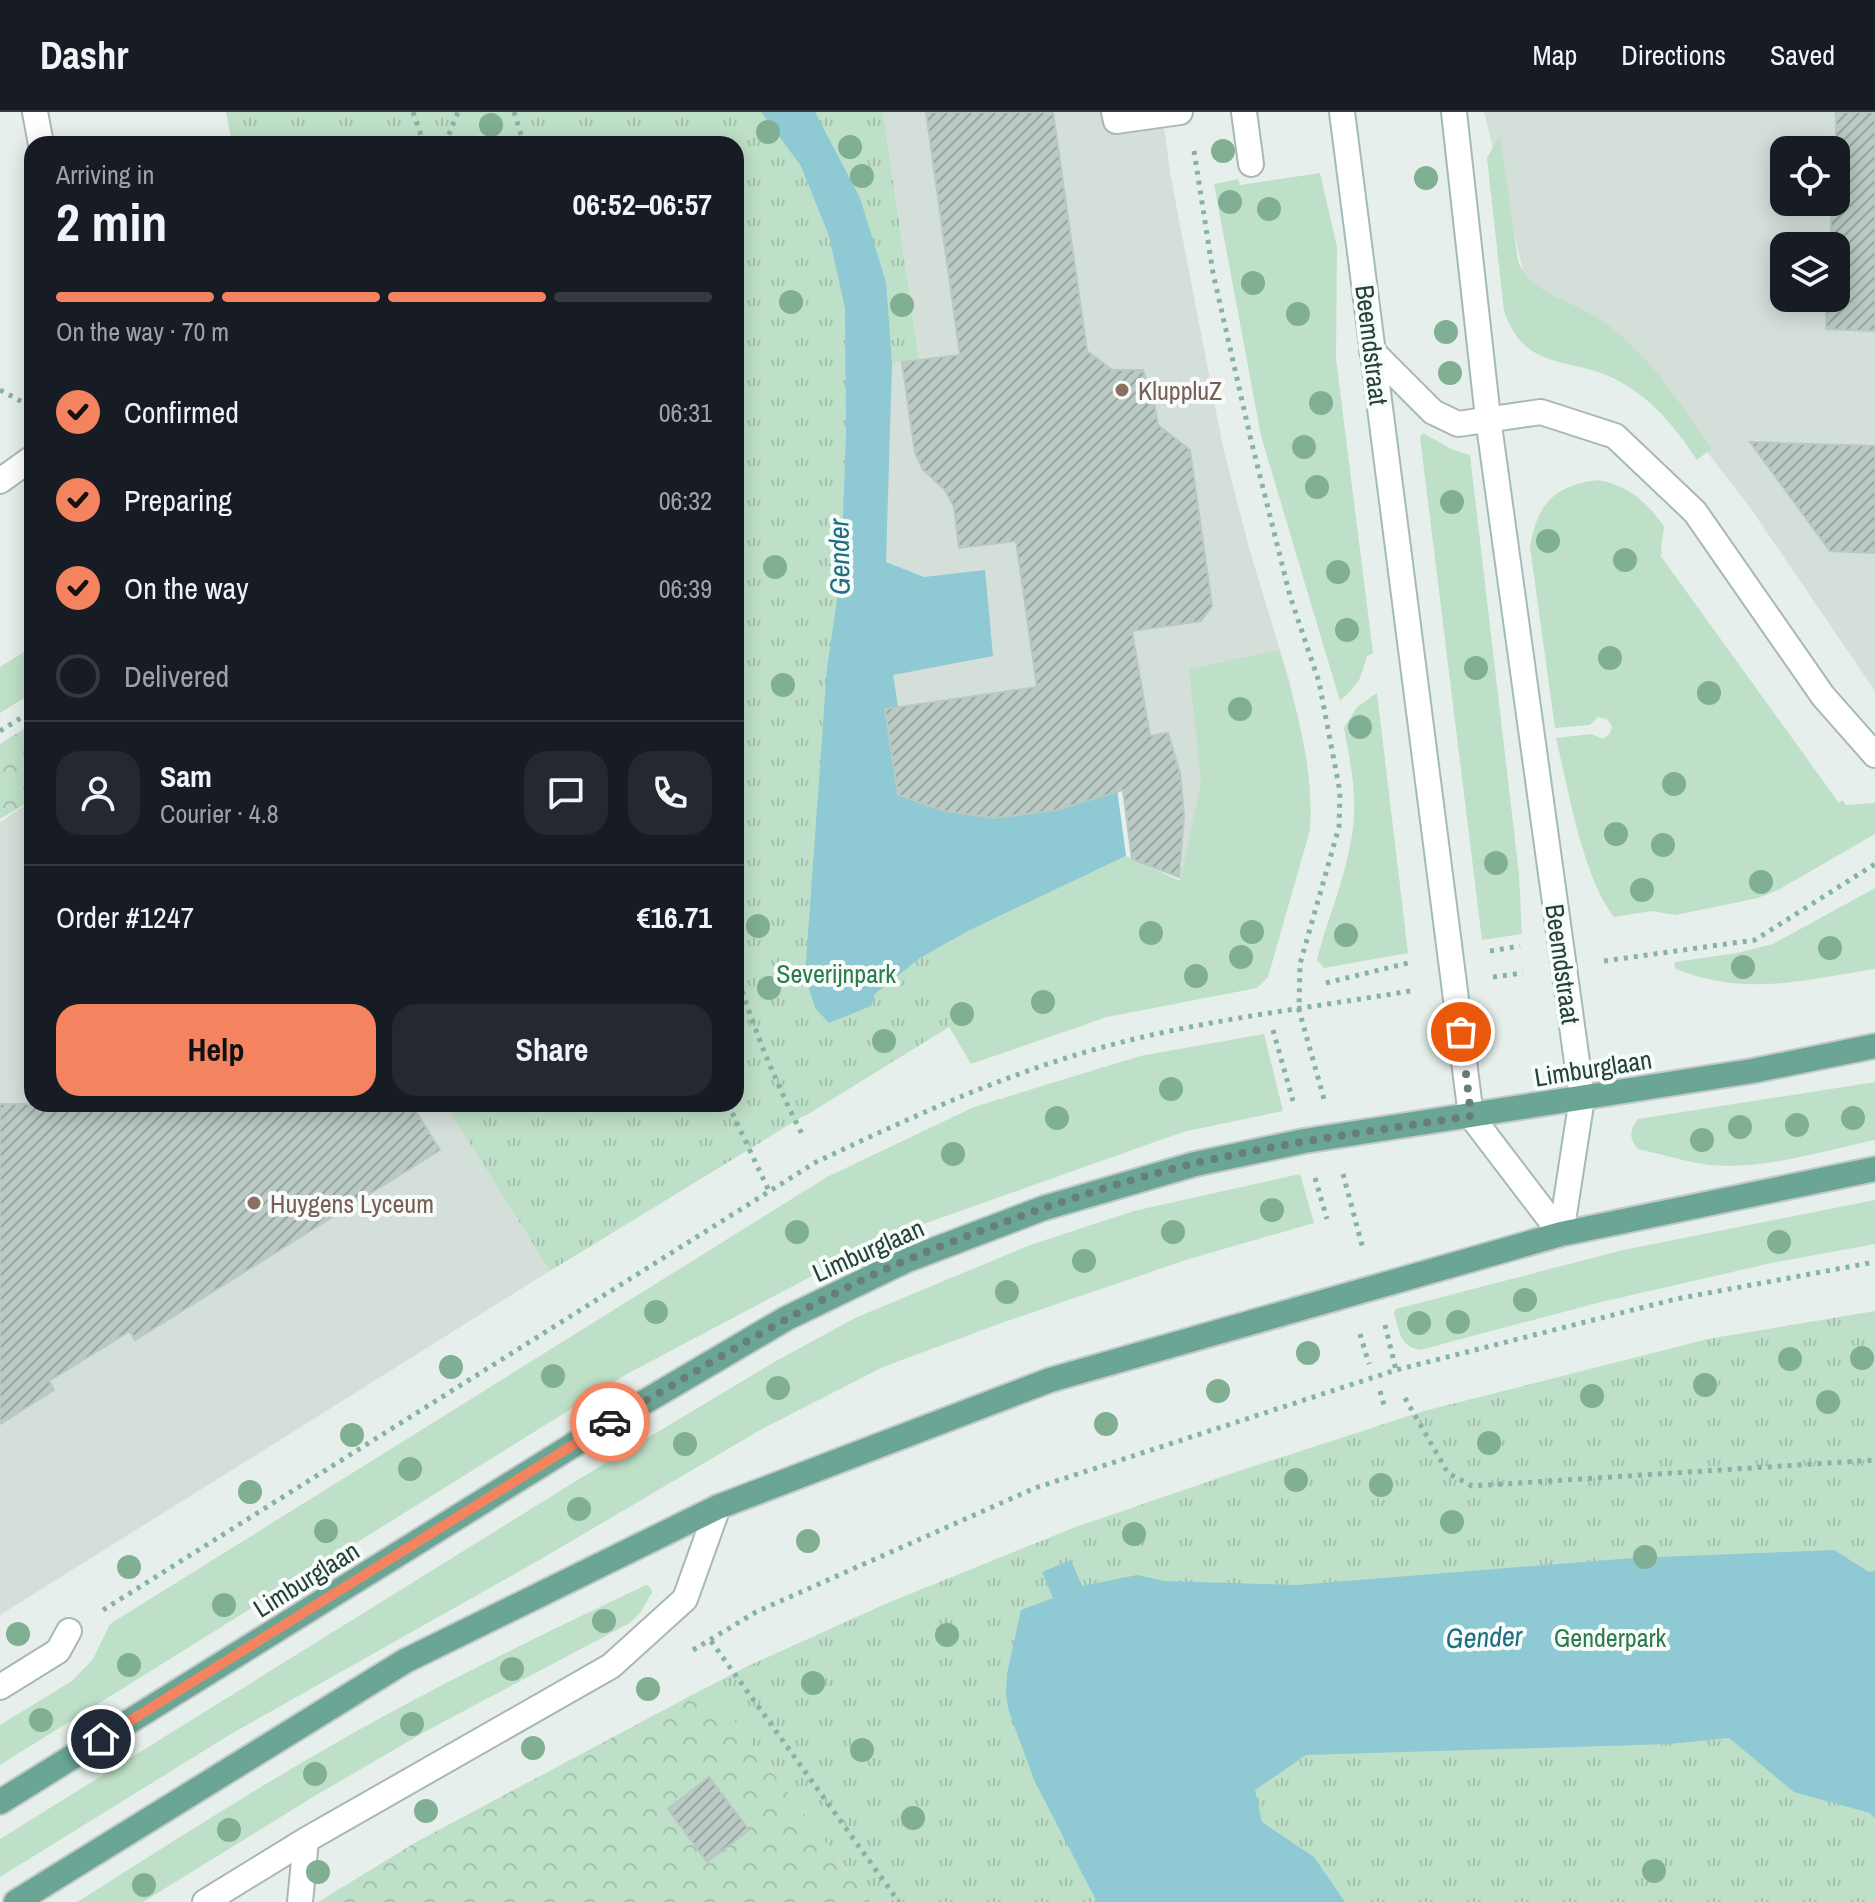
<!DOCTYPE html>
<html lang="en">
<head>
<meta charset="utf-8">
<style>
	:root { --surface:#171b24; --page:#242831; --text:#f1f3f6; --muted:#9ea1a6; --line:#363941; --accent:#f4845f }
	body { margin:0; font-family:"Archivo Narrow",sans-serif; background:var(--page); color:var(--text); height:100vh; display:flex; flex-direction:column; font-size:30px; white-space:nowrap }
	* { box-sizing:border-box; margin:0 }
	p { font-size:26px; color:var(--muted) }
	.icon { flex:none; width:44px; height:44px; fill:none; stroke:currentColor; stroke-width:2; stroke-linecap:round; stroke-linejoin:round }
	.map { position:relative; flex:1; overflow:hidden }
	.drawer { position:absolute; left:24px; top:24px; width:720px; height:976px; display:flex; flex-direction:column; background:var(--surface); border-radius:24px; box-shadow:0 4px 20px #0003 }
	.drawer>* { flex:none }
	.tools { position:absolute; left:1770px; top:24px; display:grid; gap:16px }
	.tools a { display:grid; place-items:center; width:80px; height:80px; border-radius:16px; background:var(--surface); box-shadow:0 4px 20px #0003; font-size:40px }
	.pin { position:absolute; display:grid; place-items:center; width:68px; height:68px; color:#fff; margin:-34px; border:4px solid #fff; border-radius:50%; box-shadow:0 2px 8px #0007 }
	.courier { position:absolute; display:grid; place-items:center; width:80px; height:80px; margin:-40px; border:6px solid #f4845f; border-radius:50%; background:#fff; color:#222; box-shadow:0 2px 10px #0007 }
	.summary em { font-style:normal; font-weight:700 }
	.summary div { display:flex; flex-direction:column-reverse }
	.summary { display:flex; align-items:center; justify-content:space-between; height:136px; padding:0 32px }
	h1 { font-size:52px; font-weight:700; line-height:60px }
	.bar { display:grid; grid-template-columns:repeat(4,1fr); gap:12px 8px; align-content:center; height:96px; padding:0 32px }
	.bar i { height:10px; border-radius:6px; background:var(--line) }
	.bar .active { background:var(--accent) }
	.bar p { grid-column:span 4 }
	.line { display:flex; align-items:center; gap:20px; padding:0 32px; border-top:2px solid var(--line) }
	.line div { flex:1 }
	.round { display:grid; place-items:center; flex:none; width:84px; height:84px; border-radius:24px; background:var(--page) }
	ol { padding:0 32px; list-style:none }
	li { display:flex; align-items:center; gap:24px; height:88px }
	li p { margin-inline-start:auto }
	li .icon { padding:8px; border-radius:50%; background:var(--accent); color:#111; stroke-width:4 }
	li:last-child { color:var(--muted) }
	li i { width:44px; height:44px; border:4px solid var(--line); border-radius:50% }
	.cta { display:flex; gap:16px; margin-top:auto; padding:16px 32px }
	.cta a { flex:1; height:92px; border-radius:24px; background:var(--accent); color:#111; font-size:32px; font-weight:700; line-height:92px; text-align:center }
	.cta a+a { background:var(--page); color:var(--text) }
	header { display:flex; align-items:center; gap:48px; box-sizing:border-box; height:112px; padding:0 40px; background:var(--surface); border-bottom:2px solid var(--line) }
	header strong { font-size:38px }
	nav { display:flex; gap:44px; margin-inline-start:auto; font-size:28px }
	.map>svg:first-child { display:block }
	.built { fill:#d4dfda; fill-rule:evenodd }
	.grass { fill:#bfe0c8 }
	.forest { fill:url(#forest-crowns) }
	.park { fill:url(#park-tufts) }
	.water { fill:#8ec9d4 }
	.building { fill:url(#building-hatch); stroke:#b8c9c2; stroke-width:2 }
	.lines { fill:none; stroke-linecap:round; stroke-linejoin:round }
	.lane-casing { stroke:#a8b8b2; stroke-width:28 }
	.street-casing { stroke:#a8b8b2; stroke-width:28 }
	.secondary-casing { stroke:#a4bbb3; stroke-width:28 }
	.primary-casing { stroke:#c2cac8; stroke-width:28 }
	.path { stroke:#86b3a5; stroke-width:5; stroke-dasharray:4 6; stroke-linecap:butt }
	.lane { stroke:#fff; stroke-width:24 }
	.street { stroke:#fff; stroke-width:24 }
	.secondary { stroke:#fff; stroke-width:24 }
	.primary { stroke:#6aa596; stroke-width:24 }
	.tree { fill:#80af93 }
	.done { stroke:#687f78; stroke-width:8; stroke-dasharray:0 14.4 }
	.route { stroke:#f4845f; stroke-width:10 }
	.education-dot { fill:#8d6e63; stroke:#f7fbf9; stroke-width:3 }
	.labels { text-anchor:middle; dominant-baseline:central; stroke-width:8; stroke-linejoin:round; paint-order:stroke }
	.street-label { font-size:26px; fill:#24423a; stroke:#f7fbf9 }
	.education-label { font-size:26px; fill:#785e54; stroke:#f7fbf9; text-anchor:start }
	.park-label { font-size:26px; fill:#2d7a4b; stroke:#f7fbf9 }
	.water-label { font-size:28px; font-style:italic; fill:#1c6f80; stroke:#f7fbf9 }
</style>
</head>
<body>
<header>
<strong>Dashr</strong>
<nav><a>Map</a><a>Directions</a><a>Saved</a></nav>
</header>
<div class="map">
<svg width="1875" height="1790" viewBox="0 0 1875 1790">
	<defs>
		<pattern id="forest-crowns" width="20" height="18" patternUnits="userSpaceOnUse" patternTransform="scale(2)"><rect width="20" height="18" fill="#bfe0c8"/><path d="M2 6a3 3 0 1 1 6 0M12 15a3 3 0 1 1 6 0" fill="none" stroke="#a4c1ad"/></pattern>
		<pattern id="park-tufts" width="24" height="20" patternUnits="userSpaceOnUse" patternTransform="scale(2)"><rect width="24" height="20" fill="#bfe0c8"/><path d="M3 7l-1-3M5 7V3M7 7l1-3M15 17l-1-3M17 17v-4M19 17l1-3" fill="none" stroke="#a4c1ad"/></pattern>
		<pattern id="building-hatch" width="6" height="6" patternUnits="userSpaceOnUse" patternTransform="scale(2)"><rect width="6" height="6" fill="#bbcac4"/><path d="M-1 1l2-2M0 6l6-6M5 7l2-2" fill="none" stroke="#98a6a0"/></pattern>
	</defs>
	<rect width="100%" height="100%" fill="#e6efeb"/>
	<!-- built -->
	<g class="built">
		<polygon points="883,0 1162,0 1171,66 1223,335 1249,436 1290,571 1310,679 1184,767 1133,749 1121,670 884,596 881,252 919,246"/>
		<path d="M1484,0h391v579l-126,-185 -125,-161 -98,-63zM1784,38h52v52h-52zM1784,134h52v52h-52z"/>
		<polygon points="32,689 32,992 445,992 550,1159 0,1503 0,710"/>
	</g>
	<!-- grass -->
	<g class="grass">
		<path d="M1500,23l18,126c12,31 46,37 73,53 53,31 86,86 121,134l-15,12c-21,-31 -41,-57 -73,-76 -48,-30 -98,-8 -120,-73l-17,-153z"/>
		<path d="M736,32l184,814 50,-28 156,-74 54,25 21,-98 -12,-114 90,-19c18,57 35,120 31,180l-42,147 -11,11 -150,29 -136,47 -22,-37 -144,89 -28,-56z"/>
		<path d="M1320,61l17,74 -1,112 37,294 -6,3c-8,27 -6,25 -27,45l-79,-265 -47,-252 24,-5 2,6z"/>
		<polygon points="1423,321 1451,337 1470,343 1519,762 1522,822 1482,828 1420,325"/>
		<path d="M1598,368c32,6 47,21 66,46l-3,24 2,3 -3,2 179,248 3,-3 4,5 29,-2v31l-97,56 -20,8 -82,17 -24,-4 -38,6c-31,-39 -46,-129 -58,-179l35,-4 12,5 7,-6 2,-7 -5,-7 -9,-2 -8,8 -35,3 -25,-181c7,-43 25,-62 68,-67z"/>
		<polygon points="32,535 32,581 0,601 0,555"/>
		<path d="M1377,581l31,260 -84,15 -7,-8c11,-44 31,-87 36,-133 4,-33 -3,-67 -9,-99l13,-21z"/>
		<path d="M1875,776v81c-72,11 -128,28 -199,0l-2,-4 1,-3 62,-9 36,-9z"/>
		<polygon points="1264,922 1283,999 1183,1020 884,1126 627,1262 0,1653 0,1613 72,1569 93,1547 110,1512 827,1065 974,995 1140,944"/>
		<path d="M1875,970v58c-53,11 -110,30 -165,25 -24,-3 -49,-11 -72,-16 -10,-11 -8,-19 0,-30z"/>
		<polygon points="1300,1062 1314,1111 1189,1147 1004,1210 883,1255 762,1317 541,1447 231,1622 0,1765 0,1727 584,1364 776,1249 857,1205 1030,1133 1134,1099"/>
		<path d="M1875,1088v44l-99,18 -179,41 -177,47c-20,-3 -21,-20 -26,-37l2,-4 227,-59z"/>
		<path d="M646,1473l5,3 1,4 -12,21 -10,10 -202,107 -115,67 -170,105h-66c102,-64 202,-129 307,-186 86,-47 174,-89 262,-131z"/>
	</g>
	<!-- forest -->
	<g class="forest">
		<polygon points="32,612 32,688 0,707 0,632"/>
		<polygon points="692,1583 708,1583 718,1588 871,1790 318,1790 418,1729"/>
	</g>
	<!-- park -->
	<g class="park">
		<polygon points="226,0 883,0 919,247 881,252 884,596 894,664 949,915 550,1159 445,992 736,992 736,32 232,32"/>
		<polygon points="1875,1199 1875,1790 871,1790 718,1588 708,1583 692,1583 748,1554 885,1492 1073,1416 1236,1360 1424,1299 1708,1227"/>
	</g>
	<!-- water -->
	<g class="water">
		<polygon points="761,0 815,0 860,86 886,170 892,251 886,450 924,465 985,458 993,544 893,563 901,613 1116,669 1126,744 970,818 920,846 875,882 871,894 829,911 815,896 805,864 827,556 841,460 846,322 845,196 829,124 801,54"/>
		<polygon points="1834,1438 1869,1460 1875,1459 1875,1706 1870,1701 1794,1680 1729,1626 1669,1632 1306,1643 1255,1678 1262,1710 1314,1745 1345,1790 1097,1790 1035,1670 1009,1600 1006,1583 1007,1562 1021,1498 1053,1486 1042,1460 1071,1448 1082,1474 1137,1463 1164,1469 1297,1473 1633,1446"/>
	</g>
	<!-- building -->
	<g class="building">
		<polygon points="926,0 1053,0 1087,239 1112,258 1143,258 1154,290 1158,313 1190,338 1212,494 1201,509 1132,519 1150,624 1168,621 1180,661 1184,703 1179,765 1132,747 1123,678 1056,698 995,706 944,699 898,683 885,597 1037,575 1016,429 959,436 954,395 945,378 923,358 915,341 902,250 960,243"/>
		<polygon points="1836,0 1875,0 1875,219 1826,217 1827,186 1836,186 1836,134 1830,134 1832,90 1836,90"/>
		<polygon points="1750,330 1875,334 1875,441 1830,439"/>
		<polygon points="0,992 411,992 440,1038 135,1228 130,1219 49,1269 54,1278 0,1312"/>
		<polygon points="709,1665 749,1718 707,1750 668,1697"/>
	</g>
	<g class="lines">
		<!-- lane casing -->
		<g class="lane-casing">
			<g id="lane">
				<polyline points="1114,0 1116,9 1180,0"/>
				<polyline points="300,1790 306,1728"/>
			</g>
		</g>
		<!-- street casing -->
		<g class="street-casing">
			<g id="street">
				<polyline points="35,0 41,32"/>
				<polyline points="1244,0 1251,52"/>
				<polyline points="1372,239 1433,300 1458,312 1541,300 1615,324 1695,400 1823,584 1875,643"/>
				<polyline points="0,369 32,346"/>
				<polyline points="0,1575 58,1539 69,1519"/>
				<polyline points="205,1790 306,1728 611,1554 685,1487 718,1395"/>
			</g>
		</g>
		<!-- secondary casing -->
		<g class="secondary-casing">
			<g id="secondary">
				<polyline points="1342,0 1471,1004 1561,1122"/>
				<polyline points="1454,0 1488,306 1582,986 1561,1122"/>
			</g>
		</g>
		<!-- primary casing -->
		<g class="primary-casing">
			<g id="primary">
				<polyline points="0,1690 607,1312 787,1206 907,1148 1044,1096 1195,1052 1304,1029 1752,959 1875,934"/>
				<polyline points="16,1790 405,1549 718,1395 1050,1268 1561,1122 1875,1057"/>
			</g>
		</g>
		<!-- path -->
		<g class="path">
			<polyline points="413,0 424,32"/>
			<polyline points="514,0 524,32"/>
			<polyline points="445,32 458,0"/>
			<polyline points="1194,39 1213,161 1250,324 1290,484 1319,570 1340,680 1339,715 1300,852 1299,898 1324,987"/>
			<polyline points="0,278 32,295"/>
			<polyline points="0,619 32,599"/>
			<polyline points="1490,839 1520,834"/>
			<polyline points="1604,849 1755,828 1875,752"/>
			<path d="M736,860c18,58 40,112 68,166"/>
			<polyline points="1493,865 1523,861"/>
			<polyline points="1326,871 1408,851"/>
			<polyline points="1273,918 1293,989"/>
			<polyline points="728,992 769,1079"/>
			<polyline points="1343,1062 1363,1137"/>
			<polyline points="1315,1066 1327,1107"/>
			<polyline points="1385,1213 1396,1258"/>
			<polyline points="1360,1222 1369,1252"/>
			<polyline points="1380,1279 1384,1293"/>
			<polyline points="1405,1286 1448,1361 1472,1374 1875,1348"/>
			<path d="M103,1498l713,-448c81,-38 162,-76 247,-103 114,-37 236,-49 353,-69"/>
			<polyline points="711,1529 899,1790"/>
			<polyline points="693,1538 756,1500 1035,1376 1396,1258 1676,1187 1875,1150"/>
		</g>
		<!-- lane -->
		<use href="#lane" class="lane"/>
		<!-- street -->
		<use href="#street" class="street"/>
		<!-- secondary -->
		<use href="#secondary" class="secondary"/>
		<!-- primary -->
		<use href="#primary" class="primary"/>
	</g>
	<!-- trees -->
	<g class="tree">
		<circle cx="491" cy="13" r="12"/>
		<circle cx="768" cy="20" r="12"/>
		<circle cx="850" cy="35" r="12"/>
		<circle cx="1223" cy="39" r="12"/>
		<circle cx="862" cy="64" r="12"/>
		<circle cx="1426" cy="66" r="12"/>
		<circle cx="1230" cy="90" r="12"/>
		<circle cx="1269" cy="97" r="12"/>
		<circle cx="1253" cy="171" r="12"/>
		<circle cx="791" cy="190" r="12"/>
		<circle cx="902" cy="193" r="12"/>
		<circle cx="1298" cy="202" r="12"/>
		<circle cx="1446" cy="220" r="12"/>
		<circle cx="1450" cy="261" r="12"/>
		<circle cx="1321" cy="291" r="12"/>
		<circle cx="1304" cy="335" r="12"/>
		<circle cx="1317" cy="375" r="12"/>
		<circle cx="1452" cy="390" r="12"/>
		<circle cx="1548" cy="429" r="12"/>
		<circle cx="1625" cy="448" r="12"/>
		<circle cx="775" cy="455" r="12"/>
		<circle cx="1338" cy="460" r="12"/>
		<circle cx="1347" cy="518" r="12"/>
		<circle cx="1610" cy="546" r="12"/>
		<circle cx="1476" cy="556" r="12"/>
		<circle cx="783" cy="573" r="12"/>
		<circle cx="1709" cy="581" r="12"/>
		<circle cx="1240" cy="597" r="12"/>
		<circle cx="1360" cy="615" r="12"/>
		<circle cx="1674" cy="672" r="12"/>
		<circle cx="1616" cy="722" r="12"/>
		<circle cx="1663" cy="733" r="12"/>
		<circle cx="1496" cy="751" r="12"/>
		<circle cx="1761" cy="770" r="12"/>
		<circle cx="1642" cy="778" r="12"/>
		<circle cx="758" cy="814" r="12"/>
		<circle cx="1252" cy="820" r="12"/>
		<circle cx="1151" cy="821" r="12"/>
		<circle cx="1346" cy="823" r="12"/>
		<circle cx="1830" cy="836" r="12"/>
		<circle cx="1241" cy="845" r="12"/>
		<circle cx="1743" cy="855" r="12"/>
		<circle cx="1196" cy="864" r="12"/>
		<circle cx="769" cy="876" r="12"/>
		<circle cx="1043" cy="890" r="12"/>
		<circle cx="962" cy="902" r="12"/>
		<circle cx="884" cy="929" r="12"/>
		<circle cx="1171" cy="977" r="12"/>
		<circle cx="1057" cy="1006" r="12"/>
		<circle cx="1853" cy="1006" r="12"/>
		<circle cx="1797" cy="1013" r="12"/>
		<circle cx="1740" cy="1015" r="12"/>
		<circle cx="1702" cy="1028" r="12"/>
		<circle cx="953" cy="1042" r="12"/>
		<circle cx="1272" cy="1098" r="12"/>
		<circle cx="797" cy="1120" r="12"/>
		<circle cx="1173" cy="1120" r="12"/>
		<circle cx="1779" cy="1130" r="12"/>
		<circle cx="1084" cy="1149" r="12"/>
		<circle cx="1007" cy="1180" r="12"/>
		<circle cx="1525" cy="1188" r="12"/>
		<circle cx="656" cy="1200" r="12"/>
		<circle cx="1458" cy="1210" r="12"/>
		<circle cx="1419" cy="1211" r="12"/>
		<circle cx="1308" cy="1241" r="12"/>
		<circle cx="1862" cy="1246" r="12"/>
		<circle cx="1790" cy="1247" r="12"/>
		<circle cx="451" cy="1255" r="12"/>
		<circle cx="553" cy="1264" r="12"/>
		<circle cx="1705" cy="1273" r="12"/>
		<circle cx="778" cy="1276" r="12"/>
		<circle cx="1218" cy="1279" r="12"/>
		<circle cx="1592" cy="1284" r="12"/>
		<circle cx="1828" cy="1290" r="12"/>
		<circle cx="1106" cy="1312" r="12"/>
		<circle cx="352" cy="1323" r="12"/>
		<circle cx="1489" cy="1331" r="12"/>
		<circle cx="685" cy="1332" r="12"/>
		<circle cx="410" cy="1357" r="12"/>
		<circle cx="1296" cy="1368" r="12"/>
		<circle cx="1381" cy="1373" r="12"/>
		<circle cx="250" cy="1380" r="12"/>
		<circle cx="579" cy="1397" r="12"/>
		<circle cx="1452" cy="1410" r="12"/>
		<circle cx="326" cy="1419" r="12"/>
		<circle cx="1134" cy="1422" r="12"/>
		<circle cx="808" cy="1429" r="12"/>
		<circle cx="1645" cy="1445" r="12"/>
		<circle cx="129" cy="1455" r="12"/>
		<circle cx="224" cy="1493" r="12"/>
		<circle cx="604" cy="1509" r="12"/>
		<circle cx="18" cy="1522" r="12"/>
		<circle cx="947" cy="1523" r="12"/>
		<circle cx="129" cy="1553" r="12"/>
		<circle cx="512" cy="1557" r="12"/>
		<circle cx="813" cy="1571" r="12"/>
		<circle cx="648" cy="1577" r="12"/>
		<circle cx="41" cy="1608" r="12"/>
		<circle cx="412" cy="1612" r="12"/>
		<circle cx="533" cy="1636" r="12"/>
		<circle cx="862" cy="1638" r="12"/>
		<circle cx="315" cy="1662" r="12"/>
		<circle cx="426" cy="1699" r="12"/>
		<circle cx="913" cy="1706" r="12"/>
		<circle cx="229" cy="1718" r="12"/>
		<circle cx="1654" cy="1759" r="12"/>
		<circle cx="318" cy="1760" r="12"/>
		<circle cx="144" cy="1773" r="12"/>
	</g>
	<g class="lines">
		<!-- done -->
		<path class="done" d="M610,1310c98,-57 194,-119 299,-163 93,-38 189,-72 287,-96 91,-21 183,-33 275,-47l-10,-84"/>
		<!-- route -->
		<polyline class="route" points="101,1627 610,1310"/>
	</g>
	<!-- markers -->
	<g class="education-dot">
		<circle cx="1122" cy="278" r="8"/>
		<circle cx="254" cy="1091" r="8"/>
	</g>
	<g class="labels">
		<!-- street labels -->
		<g class="street-label">
			<text transform="translate(1372 233) rotate(83)">Beemdstraat</text>
			<text transform="translate(1563 852) rotate(82)">Beemdstraat</text>
			<text transform="translate(1593 956) rotate(-9)">Limburglaan</text>
			<text transform="translate(868 1138) rotate(-24)">Limburglaan</text>
			<text transform="translate(306 1467) rotate(-32)">Limburglaan</text>
		</g>
		<!-- education labels -->
		<g class="education-label">
			<text x="1138" y="278">KluppluZ</text>
			<text x="270" y="1091">Huygens Lyceum</text>
		</g>
		<!-- park labels -->
		<g class="park-label">
			<text x="836" y="861">Severijnpark</text>
			<text x="1610" y="1525">Genderpark</text>
		</g>
		<!-- water labels -->
		<g class="water-label">
			<text transform="translate(839 445) rotate(-91)">Gender</text>
			<text transform="translate(1484 1525) rotate(-2)">Gender</text>
		</g>
	</g>
</svg>
<div class="tools">
<a><svg class="icon" aria-label="locate" viewBox="0 0 24 24"><circle cx="12" cy="12" r="6"/><path d="M12 2v4M12 18v4M2 12h4M18 12h4"/></svg></a>
<a><svg class="icon" aria-label="layers" viewBox="0 0 24 24"><path d="M12 4l9 5-9 5-9-5zM3 14l9 5 9-5"/></svg></a>
</div>
<div class="pin" style="left:1461px;top:920px;background:#ea580c"><svg class="icon" aria-label="bag" viewBox="0 0 24 24"><path d="M5 8h14l-1 12H6zM9 8a3 3 0 0 1 6 0"/></svg></div>
<div class="pin" style="left:101px;top:1627px;background:#1f2937"><svg class="icon" aria-label="home" viewBox="0 0 24 24"><path d="M3 11l9-7 9 7M6 9v11h12V9"/></svg></div>
<div class="courier" style="left:610px;top:1310px"><svg class="icon" aria-label="car" viewBox="0 0 24 24"><path d="M5 17H2v-5l4-1 3-4h7l3 4 3 1v5h-3M9 17h6M6 11h13"/><circle cx="7" cy="17" r="2"/><circle cx="17" cy="17" r="2"/></svg></div>
<section class="drawer">
<div class="summary"><div><h1>2 min</h1><p>Arriving in</p></div><em>06:52–06:57</em></div>
<div class="bar"><i class="active"></i><i class="active"></i><i class="active"></i><i></i><p>On the way · 70 m</p></div>
<ol>
<li><svg class="icon" aria-label="check" viewBox="0 0 24 24"><path d="M5 12l5 5 9-10"/></svg>Confirmed<p>06:31</p></li>
<li><svg class="icon" aria-label="check" viewBox="0 0 24 24"><path d="M5 12l5 5 9-10"/></svg>Preparing<p>06:32</p></li>
<li><svg class="icon" aria-label="check" viewBox="0 0 24 24"><path d="M5 12l5 5 9-10"/></svg>On the way<p>06:39</p></li>
<li><i></i>Delivered</li>
</ol>
<div class="line" style="height:144px"><a class="round"><svg class="icon" aria-label="person" viewBox="0 0 24 24"><circle cx="12" cy="8" r="4"/><path d="M4 21q1-7 8-7t8 7"/></svg></a><div><b>Sam</b><p>Courier · 4.8</p></div><a class="round"><svg class="icon" aria-label="chat" viewBox="0 0 24 24"><path d="M4 5h16v11H9l-5 4z"/></svg></a><a class="round"><svg class="icon" aria-label="phone" viewBox="0 0 24 24"><path d="M5 4h4l2 5-3 2q2 4 5 5l2-3 5 2v4C11 20 4 13 5 4z"/></svg></a></div>
<div class="line" style="height:104px"><div>Order #1247</div><b>€16.71</b></div>
<div class="cta"><a>Help</a><a>Share</a></div>
</section>
</div>
</body>
</html>
